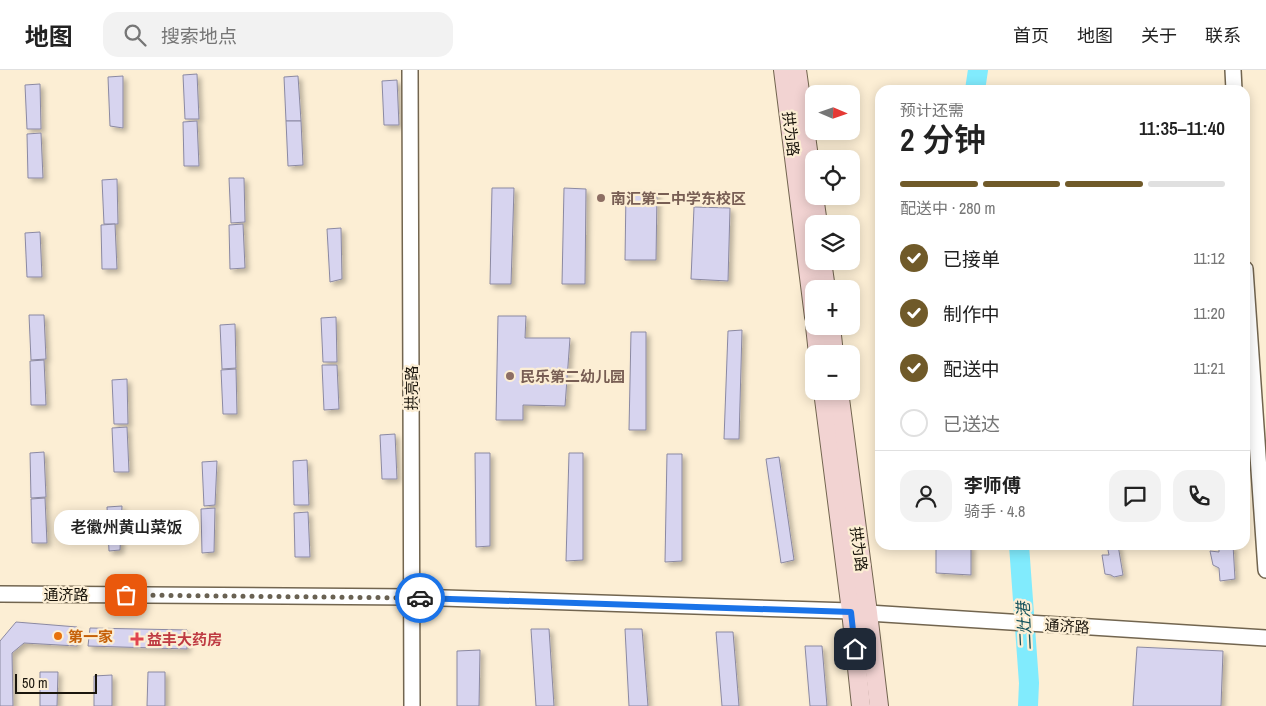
<!DOCTYPE html>
<html lang="zh">
<head>
<meta charset="utf-8">
<style>
	:root { --surface:#fff; --page:#f2f2f2; --text:#222; --muted:#767676; --line:#e0e0e0; --accent:#705a29 }
	body { margin:0; font-family:"Archivo Narrow","Noto Sans SC",sans-serif; background:var(--page); color:var(--text); height:100vh; display:flex; flex-direction:column; font-size:19px; white-space:nowrap }
	* { box-sizing:border-box; margin:0 }
	p { font-size:16px; color:var(--muted) }
	.icon { flex:none; width:28px; height:28px; fill:none; stroke:currentColor; stroke-width:2; stroke-linecap:round; stroke-linejoin:round }
	.map { position:relative; flex:1; overflow:hidden }
	.drawer { position:absolute; left:875px; top:15px; width:375px; height:465px; display:flex; flex-direction:column; background:var(--surface); border-radius:15px; box-shadow:0 2px 12px #0003 }
	.drawer>* { flex:none }
	.needle { width:32px; rotate:92deg }
	.tools { position:absolute; left:805px; top:15px; display:grid; gap:10px }
	.tools a { display:grid; place-items:center; width:55px; height:55px; border-radius:10px; background:var(--surface); box-shadow:0 2px 12px #0003; font-size:25px }
	.scale { position:absolute; left:15px; bottom:12px; width:82px; box-sizing:border-box; padding-left:5px; border:2px solid #1a150c; border-top:0; font-size:14px; line-height:18px; white-space:nowrap; color:#1a150c; -webkit-text-stroke:4px #fceed4; paint-order:stroke }
	.pin { position:absolute; display:grid; place-items:center; width:42px; height:42px; color:#fff; margin:-21px; border-radius:10px; box-shadow:0 2px 8px #0006 }
	.courier { position:absolute; display:grid; place-items:center; width:50px; height:50px; margin:-25px; border:4px solid #1a73e8; border-radius:50%; background:#fff; color:#222; box-shadow:0 1px 6px #0007 }
	.bubble { position:absolute; height:35px; border-radius:15px; background:var(--surface); box-shadow:0 2px 12px #0003; font-size:16px; font-weight:600; line-height:35px; text-align:center }
	.headline em { font-style:normal; font-weight:600 }
	.headline div { display:flex; flex-direction:column-reverse }
	.headline { display:flex; align-items:center; justify-content:space-between; height:85px; padding:0 25px }
	h1 { font-size:32px; font-weight:600; line-height:38px }
	.bar { display:grid; grid-template-columns:repeat(4,1fr); gap:8px 5px; align-content:center; height:60px; padding:0 25px }
	.bar i { height:6px; border-radius:4px; background:var(--line) }
	.bar .selected { background:var(--accent) }
	.bar p { grid-column:span 4 }
	.line { display:flex; align-items:center; gap:12px; padding:0 25px; border-top:1px solid var(--line) }
	.line div { flex:1 }
	.round { display:grid; place-items:center; flex:none; width:52px; height:52px; border-radius:15px; background:var(--page) }
	ol { padding:0 25px; list-style:none }
	li { display:flex; align-items:center; gap:15px; height:55px }
	li p { margin-inline-start:auto }
	li .icon { padding:5px; border-radius:50%; background:var(--accent); color:#fff; stroke-width:4 }
	li:last-child { color:var(--muted) }
	li i { width:28px; height:28px; border:2px solid var(--line); border-radius:50% }
	header { display:flex; align-items:center; gap:30px; box-sizing:border-box; height:70px; padding:0 25px; background:var(--surface); border-bottom:1px solid var(--line) }
	header strong { font-size:24px }
	nav { display:flex; gap:28px; margin-inline-start:auto; font-size:18px }
	.search { width:350px; height:45px; background:var(--page); display:flex; align-items:center; gap:12px; box-sizing:border-box; padding:0 18px; border-radius:15px; color:var(--muted); font-size:19px }
	.map>svg:first-child { display:block }
	.lines { fill:none; stroke-linecap:round; stroke-linejoin:round }
	.river { stroke:#81ebfd; stroke-width:20 }
	.building { fill:#d7d4ef; stroke:#8b89a2; filter:url(#shadow) }
	.tertiary-casing { stroke:#72654f; stroke-width:18 }
	.secondary-casing { stroke:#72654f; stroke-width:20 }
	.tertiary { stroke:#fff; stroke-width:15 }
	.secondary { stroke:#f2d3d2; stroke-width:18 }
	.done { stroke:#696152; stroke-width:5; stroke-dasharray:0 9 }
	.route { stroke:#1a73e8; stroke-width:6 }
	.education-dot { fill:#8d6e63; stroke:#fceed4; stroke-width:2 }
	.food-dot { fill:#e8710a; stroke:#fceed4; stroke-width:2 }
	.health-dot { fill:#e0444e; stroke:#fceed4; stroke-width:2 }
	.labels { text-anchor:middle; dominant-baseline:central; stroke-width:4.5; stroke-linejoin:round; paint-order:stroke }
	.street-label { font-size:15px; fill:#1a150c; stroke:#fceed4 }
	.education-label { font-size:15px; font-weight:bold; fill:#785e54; stroke:#fceed4; text-anchor:start }
	.food-label { font-size:15px; font-weight:bold; fill:#c56008; stroke:#fceed4; text-anchor:start }
	.health-label { font-size:15px; font-weight:bold; fill:#be3a42; stroke:#fceed4; text-anchor:start }
	.water-label { font-size:16px; font-style:italic; fill:#13525c; stroke:#fceed4 }
</style>
</head>
<body>
<header>
<strong>地图</strong>
<div class="search"><svg class="icon" aria-label="search" viewBox="0 0 24 24"><circle cx="10" cy="10" r="6"/><path d="M15 15l6 6"/></svg>搜索地点</div>
<nav><a>首页</a><a>地图</a><a>关于</a><a>联系</a></nav>
</header>
<div class="map">
<svg width="1266" height="636" viewBox="0 0 1266 636">
	<defs>
		<filter id="shadow"><feDropShadow dx="3.5" dy="3.5" stdDeviation="2.5" flood-color="#0004"/></filter>
	</defs>
	<rect width="100%" height="100%" fill="#fceed4"/>
	<g class="lines">
		<!-- river -->
		<g class="river">
			<polyline points="975,20 978,0"/>
			<polyline points="1019,475 1029,613 1028,636"/>
		</g>
	</g>
	<!-- building -->
	<g class="building">
		<polygon points="197,4 199,49 185,49 183,5"/>
		<polygon points="123,6 123,58 110,56 108,7"/>
		<polygon points="298,6 301,51 286,51 284,7"/>
		<polygon points="397,10 399,55 384,55 382,11"/>
		<polygon points="40,14 41,59 27,59 25,15"/>
		<polygon points="197,51 199,96 184,96 183,52"/>
		<polygon points="286,51 301,51 303,95 288,96"/>
		<polygon points="41,63 43,108 28,108 27,64"/>
		<polygon points="229,108 244,108 245,152 231,153"/>
		<polygon points="117,109 118,154 104,154 102,110"/>
		<polygon points="492,118 514,118 511,214 490,214"/>
		<polygon points="564,118 586,119 585,214 562,214"/>
		<polygon points="626,121 657,122 656,190 625,190"/>
		<polygon points="694,137 730,138 728,211 691,209"/>
		<polygon points="115,154 117,199 102,199 101,155"/>
		<polygon points="243,154 245,198 230,199 229,155"/>
		<polygon points="341,158 342,209 330,212 327,159"/>
		<polygon points="40,162 42,207 27,207 25,163"/>
		<polygon points="29,245 44,245 46,289 31,290"/>
		<polygon points="498,246 526,246 525,268 570,268 565,336 523,335 523,350 496,350"/>
		<polygon points="336,247 337,292 323,292 321,248"/>
		<polygon points="235,254 236,298 222,299 220,255"/>
		<polygon points="742,260 739,369 724,369 728,261"/>
		<polygon points="631,262 646,262 646,360 629,360"/>
		<polygon points="44,290 46,335 31,335 30,291"/>
		<polygon points="322,295 337,295 339,339 324,340"/>
		<polygon points="236,299 237,344 223,344 221,300"/>
		<polygon points="127,309 128,354 114,354 112,310"/>
		<polygon points="127,357 129,402 114,402 112,358"/>
		<polygon points="395,364 397,409 382,409 380,365"/>
		<polygon points="44,382 46,427 31,428 30,383"/>
		<polygon points="475,383 490,383 490,476 476,477"/>
		<polygon points="569,383 583,383 583,490 566,491"/>
		<polygon points="667,384 682,384 682,491 665,492"/>
		<polygon points="779,387 794,490 781,493 766,389"/>
		<polygon points="307,390 309,435 294,435 293,391"/>
		<polygon points="217,391 215,435 204,436 202,392"/>
		<polygon points="45,428 47,473 32,473 31,429"/>
		<polygon points="122,436 120,480 109,481 107,437"/>
		<polygon points="215,438 214,482 202,483 201,439"/>
		<polygon points="308,442 310,487 295,487 294,443"/>
		<polygon points="936,475 971,475 971,505 936,503"/>
		<polygon points="1107,475 1118,475 1123,505 1114,507 1111,505 1105,504 1102,485 1109,485"/>
		<polygon points="1219,475 1233,475 1235,509 1220,511 1219,498 1213,495 1210,481 1219,482"/>
		<polygon points="16,552 77,557 77,576 24,573 12,583 13,636 0,636 0,571"/>
		<polygon points="90,558 187,560 187,579 88,576"/>
		<polygon points="531,559 549,559 554,636 536,636"/>
		<polygon points="625,559 642,559 648,636 629,636"/>
		<polygon points="716,562 733,562 739,636 722,636"/>
		<polygon points="805,576 822,576 827,636 810,636"/>
		<polygon points="1137,577 1223,581 1221,636 1133,636"/>
		<polygon points="480,580 479,636 457,636 457,581"/>
		<polygon points="40,602 58,602 57,636 40,636"/>
		<polygon points="148,602 165,602 165,636 147,636"/>
		<polygon points="112,605 112,636 94,636 94,606"/>
	</g>
	<g class="lines">
		<!-- tertiary casing -->
		<g class="tertiary-casing">
			<g id="tertiary">
				<polyline points="410,0 412,636"/>
				<polyline points="1233,0 1234,20"/>
				<polyline points="1245,199 1266,500"/>
				<polyline points="0,524 412,527 851,541"/>
				<polyline points="868,543 1266,568"/>
			</g>
		</g>
		<!-- secondary casing -->
		<g class="secondary-casing">
			<g id="secondary">
				<polyline points="783,0 814,247"/>
				<polyline points="797,0 814,124"/>
				<polyline points="814,126 818,154"/>
				<polyline points="822,191 826,219"/>
				<polyline points="815,256 818,284"/>
				<polyline points="831,256 834,284"/>
				<polyline points="823,321 851,541 861,636"/>
				<polyline points="839,321 868,543 879,636"/>
			</g>
		</g>
		<!-- tertiary -->
		<use href="#tertiary" class="tertiary"/>
		<!-- secondary -->
		<use href="#secondary" class="secondary"/>
	</g>
	<g class="lines">
		<!-- done -->
		<polyline class="done" points="126,525 420,528"/>
		<!-- route -->
		<polyline class="route" points="420,528 851,542 855,579"/>
	</g>
	<!-- markers -->
	<g class="education-dot">
		<circle cx="601" cy="128" r="5"/>
		<circle cx="510" cy="306" r="5"/>
	</g>
	<circle class="food-dot" cx="58" cy="566" r="5"/>
	<path class="health-dot" d="M134.5 561.5h5v5h5v5h-5v5h-5v-5h-5v-5h5z"/>
	<g class="labels">
		<!-- street labels -->
		<g class="street-label">
			<text transform="translate(791 64) rotate(83)">拱为路</text>
			<text transform="translate(411 318) rotate(-90)">拱亮路</text>
			<text transform="translate(859 479) rotate(82)">拱为路</text>
			<text x="66" y="524">通济路</text>
			<text transform="translate(1067 556) rotate(3)">通济路</text>
		</g>
		<!-- education labels -->
		<g class="education-label">
			<text x="611" y="128">南汇第二中学东校区</text>
			<text x="520" y="306">民乐第二幼儿园</text>
		</g>
		<!-- food labels -->
		<g class="food-label">
			<text x="68" y="566">第一家</text>
		</g>
		<!-- health labels -->
		<g class="health-label">
			<text x="147" y="569">益丰大药房</text>
		</g>
		<!-- water labels -->
		<g class="water-label">
			<text transform="translate(1024 556) rotate(-93)">二灶港</text>
		</g>
	</g>
</svg>
<div class="tools">
<a><svg class="needle" viewBox="-14 -14 28 28"><path d="M0-13l5 13h-10z" fill="#e53935"/><path d="M0 13l5-13h-10z" fill="#767676"/></svg></a>
<a><svg class="icon" aria-label="locate" viewBox="0 0 24 24"><circle cx="12" cy="12" r="6"/><path d="M12 2v4M12 18v4M2 12h4M18 12h4"/></svg></a>
<a><svg class="icon" aria-label="layers" viewBox="0 0 24 24"><path d="M12 4l9 5-9 5-9-5zM3 14l9 5 9-5"/></svg></a>
<a>+</a>
<a>−</a>
</div>
<div class="scale">50 m</div>
<div class="pin" style="left:126px;top:525px;background:#ea580c"><svg class="icon" aria-label="bag" viewBox="0 0 24 24"><path d="M5 8h14l-1 12H6zM9 8a3 3 0 0 1 6 0"/></svg></div>
<div class="pin" style="left:855px;top:579px;background:#1f2937"><svg class="icon" aria-label="home" viewBox="0 0 24 24"><path d="M3 11l9-7 9 7M6 9v11h12V9"/></svg></div>
<div class="courier" style="left:420px;top:528px"><svg class="icon" aria-label="car" viewBox="0 0 24 24"><path d="M5 17H2v-5l4-1 3-4h7l3 4 3 1v5h-3M9 17h6M6 11h13"/><circle cx="7" cy="17" r="2"/><circle cx="17" cy="17" r="2"/></svg></div>
<div class="bubble" style="left:54px;top:440px;width:145px">老徽州黄山菜饭</div>
<section class="drawer">
<div class="headline"><div><h1>2 分钟</h1><p>预计还需</p></div><em>11:35–11:40</em></div>
<div class="bar"><i class="selected"></i><i class="selected"></i><i class="selected"></i><i></i><p>配送中 · 280 m</p></div>
<ol>
<li><svg class="icon" aria-label="check" viewBox="0 0 24 24"><path d="M5 12l5 5 9-10"/></svg>已接单<p>11:12</p></li>
<li><svg class="icon" aria-label="check" viewBox="0 0 24 24"><path d="M5 12l5 5 9-10"/></svg>制作中<p>11:20</p></li>
<li><svg class="icon" aria-label="check" viewBox="0 0 24 24"><path d="M5 12l5 5 9-10"/></svg>配送中<p>11:21</p></li>
<li><i></i>已送达</li>
</ol>
<div class="line" style="height:90px"><a class="round"><svg class="icon" aria-label="person" viewBox="0 0 24 24"><circle cx="12" cy="8" r="4"/><path d="M4 21q1-7 8-7t8 7"/></svg></a><div><b>李师傅</b><p>骑手 · 4.8</p></div><a class="round"><svg class="icon" aria-label="chat" viewBox="0 0 24 24"><path d="M4 5h16v11H9l-5 4z"/></svg></a><a class="round"><svg class="icon" aria-label="phone" viewBox="0 0 24 24"><path d="M5 4h4l2 5-3 2q2 4 5 5l2-3 5 2v4C11 20 4 13 5 4z"/></svg></a></div>
</section>
</div>
</body>
</html>
